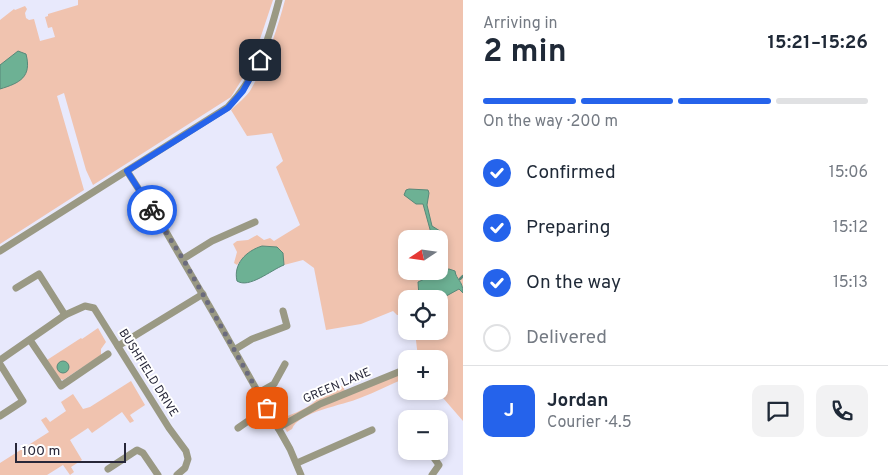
<!DOCTYPE html>
<html lang="en">
<head>
<meta charset="utf-8">
<style>
	:root { --surface:#fff; --page:#f2f2f3; --text:#1f2937; --muted:#747a83; --line:#e0e1e3; --accent:#2563eb }
	body { margin:0; font-family:Overpass,sans-serif; background:var(--page); color:var(--text); height:100vh; display:flex; flex-direction:column; font-size:19px; white-space:nowrap }
	* { box-sizing:border-box; margin:0 }
	p { font-size:16px; color:var(--muted) }
	.icon { flex:none; width:28px; height:28px; fill:none; stroke:currentColor; stroke-width:2; stroke-linecap:round; stroke-linejoin:round }
	.map { position:relative; flex:1; overflow:hidden }
	.sheet { display:flex; flex-direction:column; background:var(--surface); width:425px }
	.sheet>* { flex:none }
	.needle { width:32px; rotate:257deg }
	.controls { position:absolute; left:398px; top:230px; display:grid; gap:10px }
	.controls a { display:grid; place-items:center; width:50px; height:50px; border-radius:10px; background:var(--surface); box-shadow:0 2px 8px #0003; font-size:25px }
	.scale { position:absolute; left:15px; bottom:12px; width:111px; box-sizing:border-box; padding-left:5px; border:2px solid #272739; border-top:0; font-size:14px; line-height:18px; white-space:nowrap; color:#272739; -webkit-text-stroke:4px #fff; paint-order:stroke }
	.pin { position:absolute; display:grid; place-items:center; width:42px; height:42px; color:#fff; margin:-21px; border-radius:10px; box-shadow:0 2px 8px #0006 }
	.courier { position:absolute; display:grid; place-items:center; width:50px; height:50px; margin:-25px; border:4px solid #2563eb; border-radius:50%; background:#fff; color:#222; box-shadow:0 1px 6px #0007 }
	.headline em { font-style:normal; font-weight:700 }
	.headline div { display:flex; flex-direction:column-reverse }
	.headline { display:flex; align-items:center; justify-content:space-between; height:85px; padding:0 20px }
	h1 { font-size:32px; font-weight:700; line-height:38px }
	.bar { display:grid; grid-template-columns:repeat(4,1fr); gap:8px 5px; align-content:center; height:60px; padding:0 20px }
	.bar i { height:6px; border-radius:4px; background:var(--line) }
	.bar .on { background:var(--accent) }
	.bar p { grid-column:span 4 }
	.line { display:flex; align-items:center; gap:12px; padding:0 20px; border-top:1px solid var(--line) }
	.line div { flex:1 }
	.round { display:grid; place-items:center; flex:none; width:52px; height:52px; border-radius:10px; background:var(--page) }
	ol { padding:0 20px; list-style:none }
	li { display:flex; align-items:center; gap:15px; height:55px }
	li p { margin-inline-start:auto }
	li .icon { padding:5px; border-radius:50%; background:var(--accent); color:#fff; stroke-width:4 }
	li:last-child { color:var(--muted) }
	li i { width:28px; height:28px; border:2px solid var(--line); border-radius:50% }
	main { display:flex; flex:1; min-height:0 }
	.map>svg:first-child { display:block }
	.green { fill:#f0c3af; fill-rule:evenodd }
	.water { fill:#6db194; stroke:#588879 }
	.lines { fill:none; stroke-linecap:round; stroke-linejoin:round }
	.stream { stroke:#588879; stroke-width:2.5 }
	.street { stroke:#9a9984; stroke-width:7 }
	.done { stroke:#6b6b7d; stroke-width:5; stroke-dasharray:0 9 }
	.route { stroke:#2563eb; stroke-width:6 }
	.labels { text-anchor:middle; dominant-baseline:central; stroke-width:4; stroke-linejoin:round; paint-order:stroke }
	.street-label { font-size:12px; fill:#272739; stroke:#fff }
</style>
</head>
<body>
<main>
<div class="map">
<svg width="463" height="475" viewBox="0 0 463 475">
	<rect width="100%" height="100%" fill="#e8e9fc"/>
	<!-- green -->
	<g class="green">
		<polygon points="78,0 273,0 252,63 231,97 93,185 86,170 64,93 57,96 84,190 0,244 0,20 14,9 15,10 25,6 27,9 25,13 26,18 29,20 34,19 40,41 55,37 52,27 48,28 45,17 48,16 48,14 78,5"/>
		<path d="M285,0h178v421l-26,-30h2v-32h-20c-3,-10 -2,-19 -5,-28h25v-32h-33v16h-9l-4,-4 -32,13 -35,6 -12,-62 -11,-8 -19,5 -1,-12c-16,-14 -35,-3 -46,12l-3,-2 3,-11 -4,-8 4,-3 11,-1 9,-5 7,5 6,-2 4,3 26,-16 -24,-58 7,-6 -11,-28 -25,3 -16,-26c6,-6 14,-12 19,-19 16,-27 27,-61 35,-91zM406,239h33v32h-33z"/>
		<polygon points="98,328 106,342 101,349 101,355 63,380 60,379 47,360 81,338 82,339"/>
		<path d="M406,371v7c-15,6 -30,14 -46,20 -16,7 -62,14 -68,31l-5,3 -7,-13c10,-4 24,-9 33,-16 11,-10 12,-19 30,-17l4,10z"/>
		<polygon points="131,381 145,405 130,415 134,421 130,423 122,412 92,433 88,428 70,440 82,460 71,467 74,472 70,475 63,465 47,475 0,475 0,463 49,432 41,420 46,417 50,422 66,411 61,402 73,394 83,409 90,407"/>
	</g>
	<!-- water -->
	<g class="water">
		<path d="M18,51l8,3c6,23 -6,29 -26,35v-24z"/>
		<polygon points="409,189 428,190 429,193 427,205 432,226 440,231 440,234 432,239 426,239 431,233 423,204 416,204 404,195 406,190"/>
		<path d="M262,246l15,1 6,6 1,12c-13,5 -35,24 -47,16 -4,-17 9,-30 25,-35z"/>
		<path d="M449,269l6,2c1,9 8,9 8,22l-4,-4 -20,11 -23,-1 3,-2 -1,-15 26,-12z"/>
		<circle cx="63" cy="367" r="6"/>
	</g>
	<g class="lines">
		<!-- stream -->
		<polyline class="stream" points="460,279 463,276"/>
		<!-- street -->
		<g class="street">
			<polyline points="127,171 165,230 215,316 290,449 301,475"/>
			<path d="M0,251l228,-144c30,-32 40,-65 51,-107"/>
			<polyline points="183,259 212,241 255,222"/>
			<polyline points="16,288 39,274 65,315"/>
			<polyline points="30,340 61,386 108,354"/>
			<polyline points="118,346 203,294"/>
			<polyline points="234,350 252,339 287,326 283,311"/>
			<polyline points="0,360 65,315 85,306 94,308 169,428 186,451 188,459 185,468 177,475"/>
			<polyline points="0,364 23,401 0,416"/>
			<polyline points="258,393 274,384 285,364"/>
			<polyline points="238,428 267,408"/>
			<polyline points="278,428 320,404 406,369"/>
			<polyline points="429,451 439,465 432,475"/>
			<polyline points="297,463 372,430"/>
			<polyline points="108,469 137,450 143,453 158,475"/>
		</g>
	</g>
	<g class="lines">
		<!-- done -->
		<polyline class="done" points="152,210 183,259 267,408"/>
		<!-- route -->
		<polyline class="route" points="152,210 127,171 228,108 243,91 260,60"/>
	</g>
	<g class="labels">
		<!-- street labels -->
		<g class="street-label">
			<text transform="translate(148 373) rotate(58)">BUSHFIELD DRIVE</text>
			<text transform="translate(337 386) rotate(-23)">GREEN LANE</text>
		</g>
	</g>
</svg>
<div class="controls">
<a><svg class="needle" viewBox="-14 -14 28 28"><path d="M0-13l5 13h-10z" fill="#e53935"/><path d="M0 13l5-13h-10z" fill="#747a83"/></svg></a>
<a><svg class="icon" aria-label="locate" viewBox="0 0 24 24"><circle cx="12" cy="12" r="6"/><path d="M12 2v4M12 18v4M2 12h4M18 12h4"/></svg></a>
<a>+</a>
<a>−</a>
</div>
<div class="scale">100 m</div>
<div class="pin" style="left:267px;top:408px;background:#ea580c"><svg class="icon" aria-label="bag" viewBox="0 0 24 24"><path d="M5 8h14l-1 12H6zM9 8a3 3 0 0 1 6 0"/></svg></div>
<div class="pin" style="left:260px;top:60px;background:#1f2937"><svg class="icon" aria-label="home" viewBox="0 0 24 24"><path d="M3 11l9-7 9 7M6 9v11h12V9"/></svg></div>
<div class="courier" style="left:152px;top:210px"><svg class="icon" aria-label="bike" viewBox="0 0 24 24"><circle cx="6" cy="16" r="4"/><circle cx="18" cy="16" r="4"/><path d="M6 16l4-8h5l3 8M10 8l3 8H6M13 5h3"/></svg></div>
</div>
<section class="sheet">
<div class="headline"><div><h1>2 min</h1><p>Arriving in</p></div><em>15:21–15:26</em></div>
<div class="bar"><i class="on"></i><i class="on"></i><i class="on"></i><i></i><p>On the way · 200 m</p></div>
<ol>
<li><svg class="icon" aria-label="check" viewBox="0 0 24 24"><path d="M5 12l5 5 9-10"/></svg>Confirmed<p>15:06</p></li>
<li><svg class="icon" aria-label="check" viewBox="0 0 24 24"><path d="M5 12l5 5 9-10"/></svg>Preparing<p>15:12</p></li>
<li><svg class="icon" aria-label="check" viewBox="0 0 24 24"><path d="M5 12l5 5 9-10"/></svg>On the way<p>15:13</p></li>
<li><i></i>Delivered</li>
</ol>
<div class="line" style="height:90px"><b class="round" style="background:var(--accent);color:#fff">J</b><div><b>Jordan</b><p>Courier · 4.5</p></div><a class="round"><svg class="icon" aria-label="chat" viewBox="0 0 24 24"><path d="M4 5h16v11H9l-5 4z"/></svg></a><a class="round"><svg class="icon" aria-label="phone" viewBox="0 0 24 24"><path d="M5 4h4l2 5-3 2q2 4 5 5l2-3 5 2v4C11 20 4 13 5 4z"/></svg></a></div>
</section>
</main>
</body>
</html>
